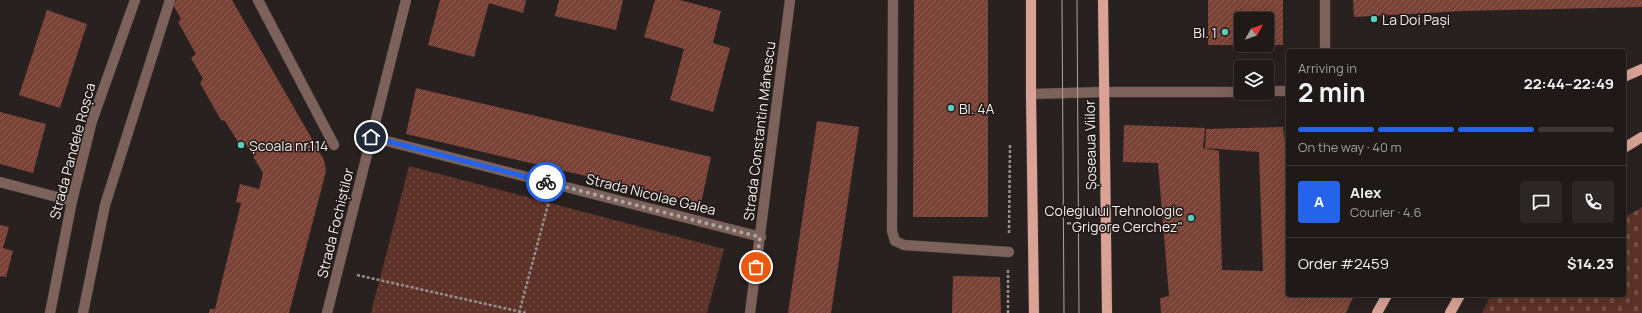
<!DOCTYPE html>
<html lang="en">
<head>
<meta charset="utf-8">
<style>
	:root { --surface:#1f1917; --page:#2c2624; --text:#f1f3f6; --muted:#a1a0a1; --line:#3c3836; --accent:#2563eb }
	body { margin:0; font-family:Manrope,sans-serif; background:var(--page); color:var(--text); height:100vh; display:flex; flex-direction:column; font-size:15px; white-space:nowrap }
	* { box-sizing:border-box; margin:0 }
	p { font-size:13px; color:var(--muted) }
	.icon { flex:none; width:22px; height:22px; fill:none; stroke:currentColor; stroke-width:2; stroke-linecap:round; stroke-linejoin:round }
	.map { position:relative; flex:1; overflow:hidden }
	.side { position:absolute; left:1286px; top:49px; width:340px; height:248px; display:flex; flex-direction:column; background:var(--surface); border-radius:4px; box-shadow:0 4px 16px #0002,0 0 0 1px var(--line) }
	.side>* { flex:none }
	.needle { width:26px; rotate:50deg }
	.fabs { position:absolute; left:1234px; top:12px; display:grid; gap:8px }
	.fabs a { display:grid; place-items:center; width:40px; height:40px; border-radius:4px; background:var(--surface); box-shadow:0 4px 16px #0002,0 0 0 1px var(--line); font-size:20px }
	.pin { position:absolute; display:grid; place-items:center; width:34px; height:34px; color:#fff; margin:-17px; border:2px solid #fff; border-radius:50%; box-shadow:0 1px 4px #0007 }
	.courier { position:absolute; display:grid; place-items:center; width:40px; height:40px; margin:-20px; border:3px solid #2563eb; border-radius:50%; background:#fff; color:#222; box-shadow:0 1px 5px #0007 }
	.overview em { font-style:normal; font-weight:700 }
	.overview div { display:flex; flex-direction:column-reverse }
	.overview { display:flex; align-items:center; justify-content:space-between; height:68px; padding:0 12px }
	h1 { font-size:26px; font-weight:700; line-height:30px }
	.bar { display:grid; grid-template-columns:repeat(4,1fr); gap:6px 4px; align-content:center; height:48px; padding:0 12px }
	.bar i { height:5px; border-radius:3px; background:var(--line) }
	.bar .active { background:var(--accent) }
	.bar p { grid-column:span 4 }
	.line { display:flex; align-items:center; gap:10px; padding:0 12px; border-top:1px solid var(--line) }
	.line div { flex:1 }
	.round { display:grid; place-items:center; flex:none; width:42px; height:42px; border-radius:4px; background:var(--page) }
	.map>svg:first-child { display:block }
	.cemetery { fill:url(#cemetery-stones) }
	.park { fill:url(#park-dots) }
	.building { fill:url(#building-hatch) }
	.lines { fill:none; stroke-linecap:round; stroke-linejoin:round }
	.minor-casing { stroke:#453e3c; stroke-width:11 }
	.major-casing { stroke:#453e3c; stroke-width:11 }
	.path { stroke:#96908e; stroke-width:2.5; stroke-dasharray:3 2; stroke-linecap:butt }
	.minor { stroke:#7d625c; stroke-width:10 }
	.major { stroke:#d9a295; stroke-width:10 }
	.tram { stroke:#aba4a2; stroke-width:1 }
	.done { stroke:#aca6a4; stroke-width:4; stroke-dasharray:0 7.2 }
	.route { stroke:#2563eb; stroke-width:5 }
	.poi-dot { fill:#59cebe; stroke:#1f1816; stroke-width:1.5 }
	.labels { text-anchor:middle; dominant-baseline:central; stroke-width:3; stroke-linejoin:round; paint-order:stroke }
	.poi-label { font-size:14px; fill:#f3eeec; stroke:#1f1816; text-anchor:start }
	.street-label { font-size:14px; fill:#f3eeec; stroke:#1f1816 }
</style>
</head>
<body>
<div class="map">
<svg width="1642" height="313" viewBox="0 0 1642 313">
	<defs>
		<pattern id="cemetery-stones" width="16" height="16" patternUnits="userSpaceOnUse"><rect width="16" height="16" fill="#5d3228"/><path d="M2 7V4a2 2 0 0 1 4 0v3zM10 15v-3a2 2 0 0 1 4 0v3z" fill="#755047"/></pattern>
		<pattern id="park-dots" width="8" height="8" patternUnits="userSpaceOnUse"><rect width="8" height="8" fill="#5d3228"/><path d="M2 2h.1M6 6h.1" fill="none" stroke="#755047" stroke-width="1.8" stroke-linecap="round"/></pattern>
		<pattern id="building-hatch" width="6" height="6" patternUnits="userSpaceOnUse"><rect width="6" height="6" fill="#7a4236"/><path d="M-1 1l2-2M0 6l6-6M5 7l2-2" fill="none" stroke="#8d5e53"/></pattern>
	</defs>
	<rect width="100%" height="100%" fill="#29211f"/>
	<!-- cemetery -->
	<polygon class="cemetery" points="1642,207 1642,313 1482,313 1491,295 1624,295 1624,218"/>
	<!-- park -->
	<polygon class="park" points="409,166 724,249 707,313 371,313"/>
	<!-- building -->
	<g class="building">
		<polygon points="177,0 232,0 324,160 326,171 289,313 209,313 210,309 215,309 241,203 236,202 240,184 259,189 263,173 245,143 240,145 225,121 221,120 200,83 203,79 191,58 196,54 178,22 181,19 172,3"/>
		<polygon points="440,0 526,0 523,13 489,3 474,57 428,45"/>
		<polygon points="559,0 623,0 616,30 555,16"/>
		<polygon points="655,0 680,0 721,11 713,43 730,48 713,112 670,100 684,49 644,37"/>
		<polygon points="914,0 988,0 988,217 913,217"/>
		<polygon points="1208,0 1283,0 1283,45 1267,45 1267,19 1241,19 1241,45 1208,45"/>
		<polygon points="1353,0 1642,0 1642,7 1463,11 1354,17"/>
		<polygon points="47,10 87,24 60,108 19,95"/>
		<polygon points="416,88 711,157 701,203 406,134"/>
		<polygon points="0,112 46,124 33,173 0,164"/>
		<polygon points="817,121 859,127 831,313 788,313"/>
		<polygon points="1124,125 1205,128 1203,148 1219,151 1222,270 1263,271 1259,152 1205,148 1206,129 1283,127 1288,166 1288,295 1354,295 1346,313 1161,313 1160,298 1169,296 1158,163 1123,162"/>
		<polygon points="0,225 9,227 3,248 13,251 6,277 0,276"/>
		<polygon points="953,276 1000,277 1001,313 952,313"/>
	</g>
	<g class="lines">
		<!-- minor casing -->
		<g class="minor-casing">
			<g id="minor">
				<polyline points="258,0 334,145"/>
				<polyline points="893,0 892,231 895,241 904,245 1009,252"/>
				<polyline points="1325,0 1325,51"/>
				<polyline points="1267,91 1288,91"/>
				<polyline points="1031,94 1103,92 1241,92"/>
				<polyline points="371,137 761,237"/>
				<polyline points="0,182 72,201"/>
				<polyline points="50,313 72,201 92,121 135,0"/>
				<polyline points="83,313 105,205 170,0"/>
				<polyline points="327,313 406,0"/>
				<polyline points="750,313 790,0"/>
			</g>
		</g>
		<!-- major casing -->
		<g class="major-casing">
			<g id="major">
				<polyline points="1031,0 1031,94 1034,313"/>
				<polyline points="1103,0 1107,313"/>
				<polyline points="1624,77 1642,69"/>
				<polyline points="1624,148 1642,137"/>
				<polyline points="1377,313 1387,295"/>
				<polyline points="1450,313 1460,295"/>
			</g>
		</g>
		<!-- path -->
		<g class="path">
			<polyline points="1009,233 1010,144"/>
			<polyline points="357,275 526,313"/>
			<polyline points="519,313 549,201"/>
			<polyline points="1008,313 1008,270"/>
		</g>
		<!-- minor -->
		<use href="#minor" class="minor"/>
		<!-- major -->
		<use href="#major" class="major"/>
		<!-- tram -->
		<g class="tram">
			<polyline points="1062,0 1064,313"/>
			<polyline points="1077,0 1079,313"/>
		</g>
	</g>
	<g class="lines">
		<!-- done -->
		<polyline class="done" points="546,182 760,237 756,267"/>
		<!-- route -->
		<polyline class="route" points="371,137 546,182"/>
	</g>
	<!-- markers -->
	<g class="poi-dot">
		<circle cx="1374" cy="19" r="4"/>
		<circle cx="1225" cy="32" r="4"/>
		<circle cx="951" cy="108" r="4"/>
		<circle cx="241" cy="145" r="4"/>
		<circle cx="1191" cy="218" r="4"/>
	</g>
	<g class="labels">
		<!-- poi labels -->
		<g class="poi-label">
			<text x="1382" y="19">La Doi Pași</text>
			<text x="1217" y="32" text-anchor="end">Bl. 1</text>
			<text x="959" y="108">Bl. 4A</text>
			<text x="249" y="145">Școala nr.114</text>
			<text x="1183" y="210" text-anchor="end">Colegiului Tehnologic<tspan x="1183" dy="16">"Grigore Cerchez"</tspan></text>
		</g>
		<!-- street labels -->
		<g class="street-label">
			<text transform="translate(759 131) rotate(-83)">Strada Constantin Mănescu</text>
			<text transform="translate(1090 145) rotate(-91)">Șoseaua Viilor</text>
			<text transform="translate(72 151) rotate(-75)">Strada Pandele Roșca</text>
			<text transform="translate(651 194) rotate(14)">Strada Nicolae Galea</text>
			<text transform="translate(335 223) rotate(-76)">Strada Fochiștilor</text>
		</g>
	</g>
</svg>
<div class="fabs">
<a><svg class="needle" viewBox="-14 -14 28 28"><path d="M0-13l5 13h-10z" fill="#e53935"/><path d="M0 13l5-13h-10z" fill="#a1a0a1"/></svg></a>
<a><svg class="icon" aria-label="layers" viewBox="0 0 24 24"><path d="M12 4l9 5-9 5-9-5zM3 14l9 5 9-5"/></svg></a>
</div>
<div class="pin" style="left:756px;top:267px;background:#ea580c"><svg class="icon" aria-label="bag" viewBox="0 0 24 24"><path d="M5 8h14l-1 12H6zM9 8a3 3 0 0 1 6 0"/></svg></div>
<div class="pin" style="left:371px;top:137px;background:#1f2937"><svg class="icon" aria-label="home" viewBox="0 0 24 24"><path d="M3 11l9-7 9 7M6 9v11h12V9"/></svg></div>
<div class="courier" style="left:546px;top:182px"><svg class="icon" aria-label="bike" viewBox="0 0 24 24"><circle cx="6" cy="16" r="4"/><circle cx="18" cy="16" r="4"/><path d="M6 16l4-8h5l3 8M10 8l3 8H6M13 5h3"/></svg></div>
<section class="side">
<div class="overview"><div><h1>2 min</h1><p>Arriving in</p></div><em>22:44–22:49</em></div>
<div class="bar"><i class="active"></i><i class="active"></i><i class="active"></i><i></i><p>On the way · 40 m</p></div>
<div class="line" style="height:72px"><b class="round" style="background:var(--accent);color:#fff">A</b><div><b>Alex</b><p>Courier · 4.6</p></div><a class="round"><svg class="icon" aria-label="chat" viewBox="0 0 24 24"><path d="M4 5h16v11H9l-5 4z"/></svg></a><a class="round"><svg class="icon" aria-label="phone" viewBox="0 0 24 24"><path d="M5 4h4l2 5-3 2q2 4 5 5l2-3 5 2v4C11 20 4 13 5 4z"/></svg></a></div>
<div class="line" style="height:52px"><div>Order #2459</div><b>$14.23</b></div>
</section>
</div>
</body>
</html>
